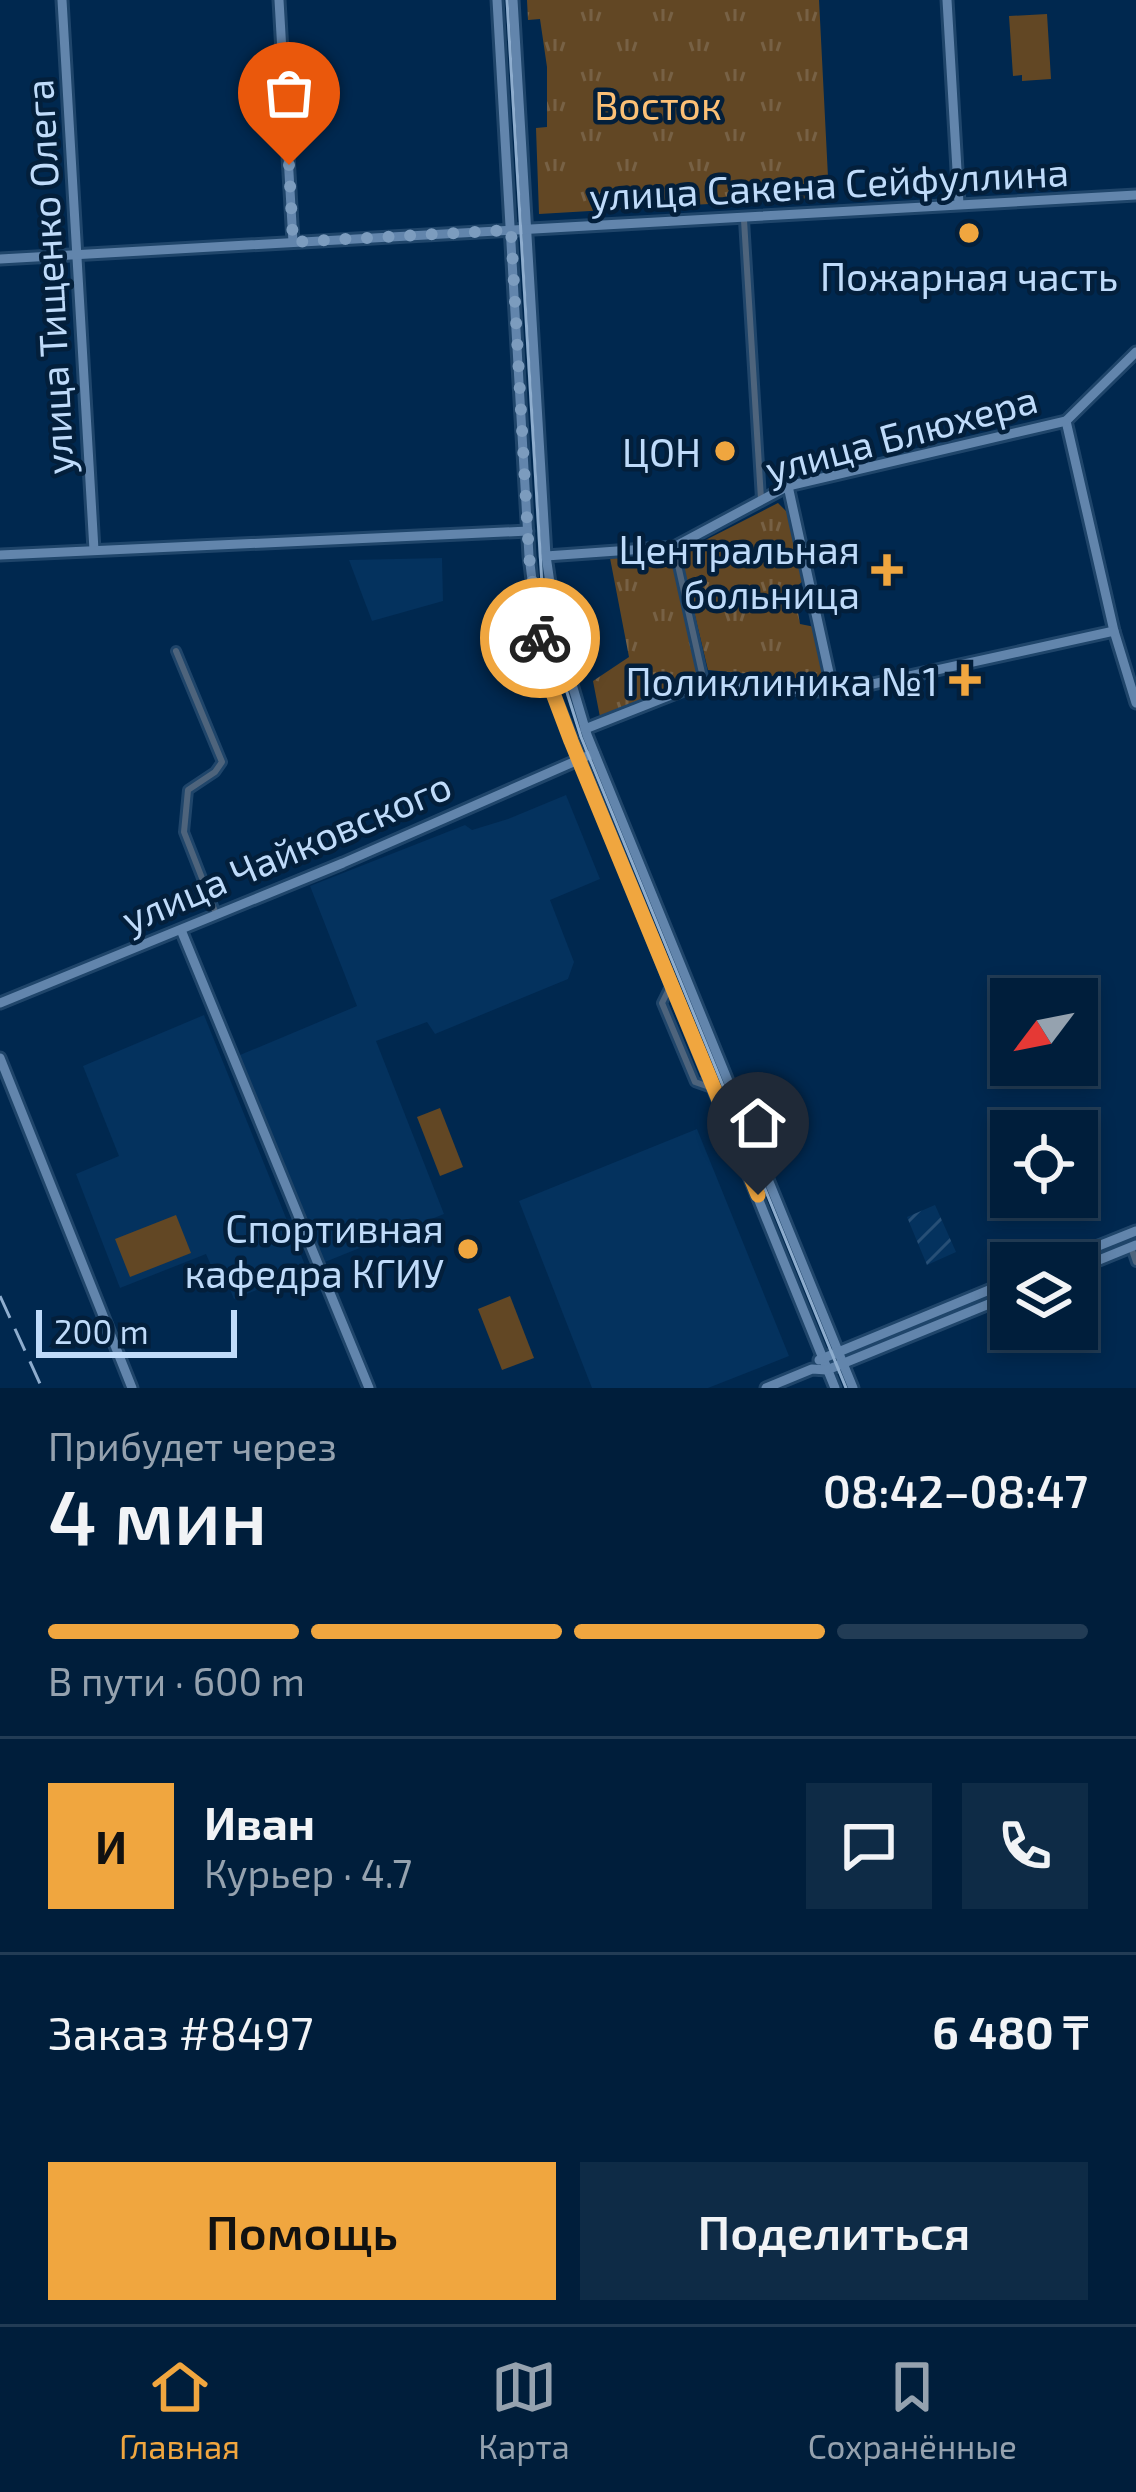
<!DOCTYPE html>
<html lang="ru">
<head>
<meta charset="utf-8">
<style>
	:root { --surface:#001e3b; --page:#0e2b46; --text:#f1f3f6; --muted:#95a2af; --line:#223c55; --accent:#f0a63f }
	body { margin:0; font-family:"Exo 2",sans-serif; background:var(--page); color:var(--text); height:100vh; display:flex; flex-direction:column; font-size:45px; white-space:nowrap }
	* { box-sizing:border-box; margin:0 }
	p { font-size:39px; color:var(--muted) }
	.icon { flex:none; width:66px; height:66px; fill:none; stroke:currentColor; stroke-width:2; stroke-linecap:round; stroke-linejoin:round }
	.map { position:relative; height:1388px; overflow:hidden }
	.drawer { display:flex; flex-direction:column; background:var(--surface); flex:1 }
	.drawer>* { flex:none }
	.needle { width:78px; rotate:238deg }
	.tools { position:absolute; left:990px; top:978px; display:grid; gap:24px }
	.tools a { display:grid; place-items:center; width:108px; height:108px; border-radius:0px; background:var(--surface); box-shadow:0 6px 18px #0003,0 0 0 3px var(--line); font-size:60px }
	.scale { position:absolute; left:36px; bottom:30px; width:201px; box-sizing:border-box; padding-left:12px; border:6px solid #bfdbfa; border-top:0; font-size:33px; line-height:42px; white-space:nowrap; color:#bfdbfa; -webkit-text-stroke:9px #031f3b; paint-order:stroke }
	.pin { position:absolute; display:grid; place-items:center; width:102px; height:102px; color:#fff; margin:-123px -51px; border-radius:50% 50% 50% 0; rotate:-45deg; box-shadow:0 0 12px #0007 }
	.pin .icon { rotate:45deg }
	.courier { position:absolute; display:grid; place-items:center; width:120px; height:120px; margin:-60px; border:9px solid #f0a63f; border-radius:50%; background:#fff; color:#222; box-shadow:0 3px 15px #0007 }
	.overview em { font-style:normal; font-weight:600 }
	.overview div { display:flex; flex-direction:column-reverse }
	.overview { display:flex; align-items:center; justify-content:space-between; height:204px; padding:0 48px }
	h1 { font-size:78px; font-weight:600; line-height:90px }
	.bar { display:grid; grid-template-columns:repeat(4,1fr); gap:18px 12px; align-content:center; height:144px; padding:0 48px }
	.bar i { height:15px; border-radius:9px; background:var(--line) }
	.bar .on { background:var(--accent) }
	.bar p { grid-column:span 4 }
	.line { display:flex; align-items:center; gap:30px; padding:0 48px; border-top:3px solid var(--line) }
	.line div { flex:1 }
	.round { display:grid; place-items:center; flex:none; width:126px; height:126px; border-radius:0px; background:var(--page) }
	.cta { display:flex; gap:24px; margin-top:auto; padding:24px 48px }
	.cta a { flex:1; height:138px; border-radius:0px; background:var(--accent); color:#111; font-size:48px; font-weight:600; line-height:138px; text-align:center }
	.cta a+a { background:var(--page); color:var(--text) }
	.tab-bar { display:flex; justify-content:space-around; align-items:center; height:168px; border-top:3px solid var(--line); background:var(--surface); font-size:33px; color:var(--muted) }
	.tab-bar a { display:grid; justify-items:center; gap:6px }
	.tab-bar .on { color:var(--accent) }
	.map>svg:first-child { display:block }
	.built { fill:#04325e }
	.industrial { fill:url(#industrial-furrows) }
	.grass { fill:#624724 }
	.park { fill:url(#park-tufts) }
	.lines { fill:none; stroke-linecap:round; stroke-linejoin:round }
	.street-casing { stroke:#1f456a; stroke-width:12 }
	.secondary-casing { stroke:#1f456a; stroke-width:15 }
	.street { stroke:#4e647c; stroke-width:6 }
	.secondary { stroke:#6285ac; stroke-width:9 }
	.tram { stroke:#8eadce; stroke-width:3 }
	.rail { stroke:#8eadce; stroke-width:3; stroke-dasharray:24 12; stroke-linecap:butt }
	.done { stroke:#7c9cbe; stroke-width:12; stroke-dasharray:0 21.6 }
	.route { stroke:#f0a63f; stroke-width:15 }
	.poi-dot { fill:#f0a63f; stroke:#031f3b; stroke-width:4.5 }
	.labels { text-anchor:middle; dominant-baseline:central; stroke-width:9; stroke-linejoin:round; paint-order:stroke }
	.park-label { font-size:39px; fill:#fbc076; stroke:#031f3b }
	.street-label { font-size:39px; fill:#bfdbfa; stroke:#031f3b }
	.poi-label { font-size:39px; fill:#bfdbfa; stroke:#031f3b; text-anchor:end }
</style>
</head>
<body>
<div class="map">
<svg width="1136" height="1388" viewBox="0 0 1136 1388">
	<defs>
		<pattern id="industrial-furrows" width="10" height="10" patternUnits="userSpaceOnUse" patternTransform="scale(3)"><rect width="10" height="10" fill="#04325e"/><path d="M-1 1l2-2M0 10L10 0M9 11l2-2" fill="none" stroke="#274f76"/></pattern>
		<pattern id="park-tufts" width="24" height="20" patternUnits="userSpaceOnUse" patternTransform="scale(3)"><rect width="24" height="20" fill="#624724"/><path d="M3 7l-1-3M5 7V3M7 7l1-3M15 17l-1-3M17 17v-4M19 17l1-3" fill="none" stroke="#776145"/></pattern>
	</defs>
	<rect width="100%" height="100%" fill="#00284f"/>
	<!-- built -->
	<g class="built">
		<polygon points="442,558 443,601 372,621 349,560"/>
		<polygon points="566,795 600,879 550,900 574,962 568,979 435,1034 427,1022 376,1041 444,1214 325,1262 240,1055 357,1006 310,886 465,825 472,830 508,819"/>
		<polygon points="204,1015 307,1270 234,1299 224,1275 216,1277 206,1254 120,1288 76,1174 119,1156 83,1066"/>
		<polygon points="697,1129 789,1356 708,1388 592,1388 519,1201"/>
	</g>
	<!-- industrial -->
	<polygon class="industrial" points="935,1205 956,1252 927,1265 907,1217"/>
	<!-- grass -->
	<g class="grass">
		<polygon points="1047,14 1051,79 1022,81 1022,75 1013,76 1009,16"/>
		<polygon points="440,1108 463,1167 440,1176 417,1117"/>
		<polygon points="176,1215 191,1253 130,1277 115,1239"/>
		<polygon points="510,1296 534,1358 502,1370 478,1309"/>
	</g>
	<!-- park -->
	<g class="park">
		<polygon points="527,0 819,0 829,197 539,214 536,128 547,127 547,67 540,19 528,20"/>
		<polygon points="778,503 789,514 804,580 794,589 800,624 815,627 826,681 708,670 680,553"/>
		<polygon points="673,555 699,676 600,717 593,681 629,657 610,558"/>
	</g>
	<g class="lines">
		<!-- street casing -->
		<g class="street-casing">
			<g id="street">
				<polyline points="744,220 761,499"/>
				<polyline points="674,547 704,682"/>
				<polyline points="176,651 222,762 215,772 188,790 184,832 216,914"/>
				<polyline points="670,987 662,1003 695,1082 715,1089"/>
				<polyline points="1131,1247 1136,1262"/>
			</g>
		</g>
		<!-- secondary casing -->
		<g class="secondary-casing">
			<g id="secondary">
				<polyline points="62,0 94,550"/>
				<polyline points="279,0 293,242"/>
				<polyline points="497,0 529,556 539,635 551,688 835,1388"/>
				<polyline points="513,0 546,556 558,637 587,735 853,1388"/>
				<polyline points="947,0 959,204"/>
				<polyline points="0,259 1136,195"/>
				<polyline points="1136,352 1066,421 1114,631 1136,703"/>
				<polyline points="788,486 833,691"/>
				<polyline points="0,555 528,531"/>
				<polyline points="546,556 674,547 788,486 1066,421"/>
				<polyline points="585,729 704,682 816,691 850,689 1114,631"/>
				<polyline points="181,930 369,1388"/>
				<polyline points="0,1003 343,863 594,753"/>
				<polyline points="0,1058 132,1388"/>
				<polyline points="1056,1263 1136,1231"/>
				<polyline points="1077,1269 1136,1245"/>
				<polyline points="819,1360 1011,1281"/>
				<polyline points="766,1388 812,1369 827,1370 1011,1295"/>
			</g>
		</g>
		<!-- street -->
		<use href="#street" class="street"/>
		<!-- secondary -->
		<use href="#secondary" class="secondary"/>
		<!-- tram -->
		<polyline class="tram" points="507,0 542,585 552,645 581,737 846,1388"/>
		<!-- rail -->
		<polyline class="rail" points="0,1296 42,1388"/>
	</g>
	<g class="lines">
		<!-- done -->
		<polyline class="done" points="289,165 293,242 511,230 529,556 540,638"/>
		<!-- route -->
		<polyline class="route" points="540,638 551,688 571,741 758,1195"/>
	</g>
	<!-- markers -->
	<g class="poi-dot">
		<circle cx="969" cy="233" r="12"/>
		<circle cx="725" cy="451" r="12"/>
		<path d="M881 552h12v12h12v12h-12v12h-12v-12h-12v-12h12z"/>
		<path d="M959 662h12v12h12v12h-12v12h-12v-12h-12v-12h12z"/>
		<circle cx="468" cy="1249" r="12"/>
	</g>
	<g class="labels">
		<!-- park labels -->
		<g class="park-label">
			<text x="658" y="104">Восток</text>
		</g>
		<!-- street labels -->
		<g class="street-label">
			<text transform="translate(829 183) rotate(-3)">улица Сакена Сейфуллина</text>
			<text transform="translate(48 277) rotate(-93)">улица Тищенко Олега</text>
			<text transform="translate(901 433) rotate(-15)">улица Блюхера</text>
			<text transform="translate(286 851) rotate(-23)">улица Чайковского</text>
		</g>
		<!-- poi labels -->
		<g class="poi-label">
			<text x="969" y="275" text-anchor="middle">Пожарная часть</text>
			<text x="701" y="451">ЦОН</text>
			<text x="860" y="548">Центральная<tspan x="860" dy="45">больница</tspan></text>
			<text x="938" y="680">Поликлиника №1</text>
			<text x="444" y="1227">Спортивная<tspan x="444" dy="45">кафедра КГИУ</tspan></text>
		</g>
	</g>
</svg>
<div class="tools">
<a><svg class="needle" viewBox="-14 -14 28 28"><path d="M0-13l5 13h-10z" fill="#e53935"/><path d="M0 13l5-13h-10z" fill="#95a2af"/></svg></a>
<a><svg class="icon" aria-label="locate" viewBox="0 0 24 24"><circle cx="12" cy="12" r="6"/><path d="M12 2v4M12 18v4M2 12h4M18 12h4"/></svg></a>
<a><svg class="icon" aria-label="layers" viewBox="0 0 24 24"><path d="M12 4l9 5-9 5-9-5zM3 14l9 5 9-5"/></svg></a>
</div>
<div class="scale">200 m</div>
<div class="pin" style="left:289px;top:165px;background:#ea580c"><svg class="icon" aria-label="bag" viewBox="0 0 24 24"><path d="M5 8h14l-1 12H6zM9 8a3 3 0 0 1 6 0"/></svg></div>
<div class="pin" style="left:758px;top:1195px;background:#1f2937"><svg class="icon" aria-label="home" viewBox="0 0 24 24"><path d="M3 11l9-7 9 7M6 9v11h12V9"/></svg></div>
<div class="courier" style="left:540px;top:638px"><svg class="icon" aria-label="bike" viewBox="0 0 24 24"><circle cx="6" cy="16" r="4"/><circle cx="18" cy="16" r="4"/><path d="M6 16l4-8h5l3 8M10 8l3 8H6M13 5h3"/></svg></div>
</div>
<section class="drawer">
<div class="overview"><div><h1>4 мин</h1><p>Прибудет через</p></div><em>08:42–08:47</em></div>
<div class="bar"><i class="on"></i><i class="on"></i><i class="on"></i><i></i><p>В пути · 600 m</p></div>
<div class="line" style="height:216px"><b class="round" style="background:var(--accent);color:#111">И</b><div><b>Иван</b><p>Курьер · 4.7</p></div><a class="round"><svg class="icon" aria-label="chat" viewBox="0 0 24 24"><path d="M4 5h16v11H9l-5 4z"/></svg></a><a class="round"><svg class="icon" aria-label="phone" viewBox="0 0 24 24"><path d="M5 4h4l2 5-3 2q2 4 5 5l2-3 5 2v4C11 20 4 13 5 4z"/></svg></a></div>
<div class="line" style="height:156px"><div>Заказ #8497</div><b>6 480 ₸</b></div>
<div class="cta"><a>Помощь</a><a>Поделиться</a></div>
</section>
<nav class="tab-bar">
<a class="on"><svg class="icon" aria-label="home" viewBox="0 0 24 24"><path d="M3 11l9-7 9 7M6 9v11h12V9"/></svg>Главная</a>
<a><svg class="icon" aria-label="map" viewBox="0 0 24 24"><path d="M3 6l6-2 6 2 6-2v14l-6 2-6-2-6 2zM9 4v14M15 6v14"/></svg>Карта</a>
<a><svg class="icon" aria-label="saved" viewBox="0 0 24 24"><path d="M7 4h10v16l-5-4-5 4z"/></svg>Сохранённые</a>
</nav>
</body>
</html>
